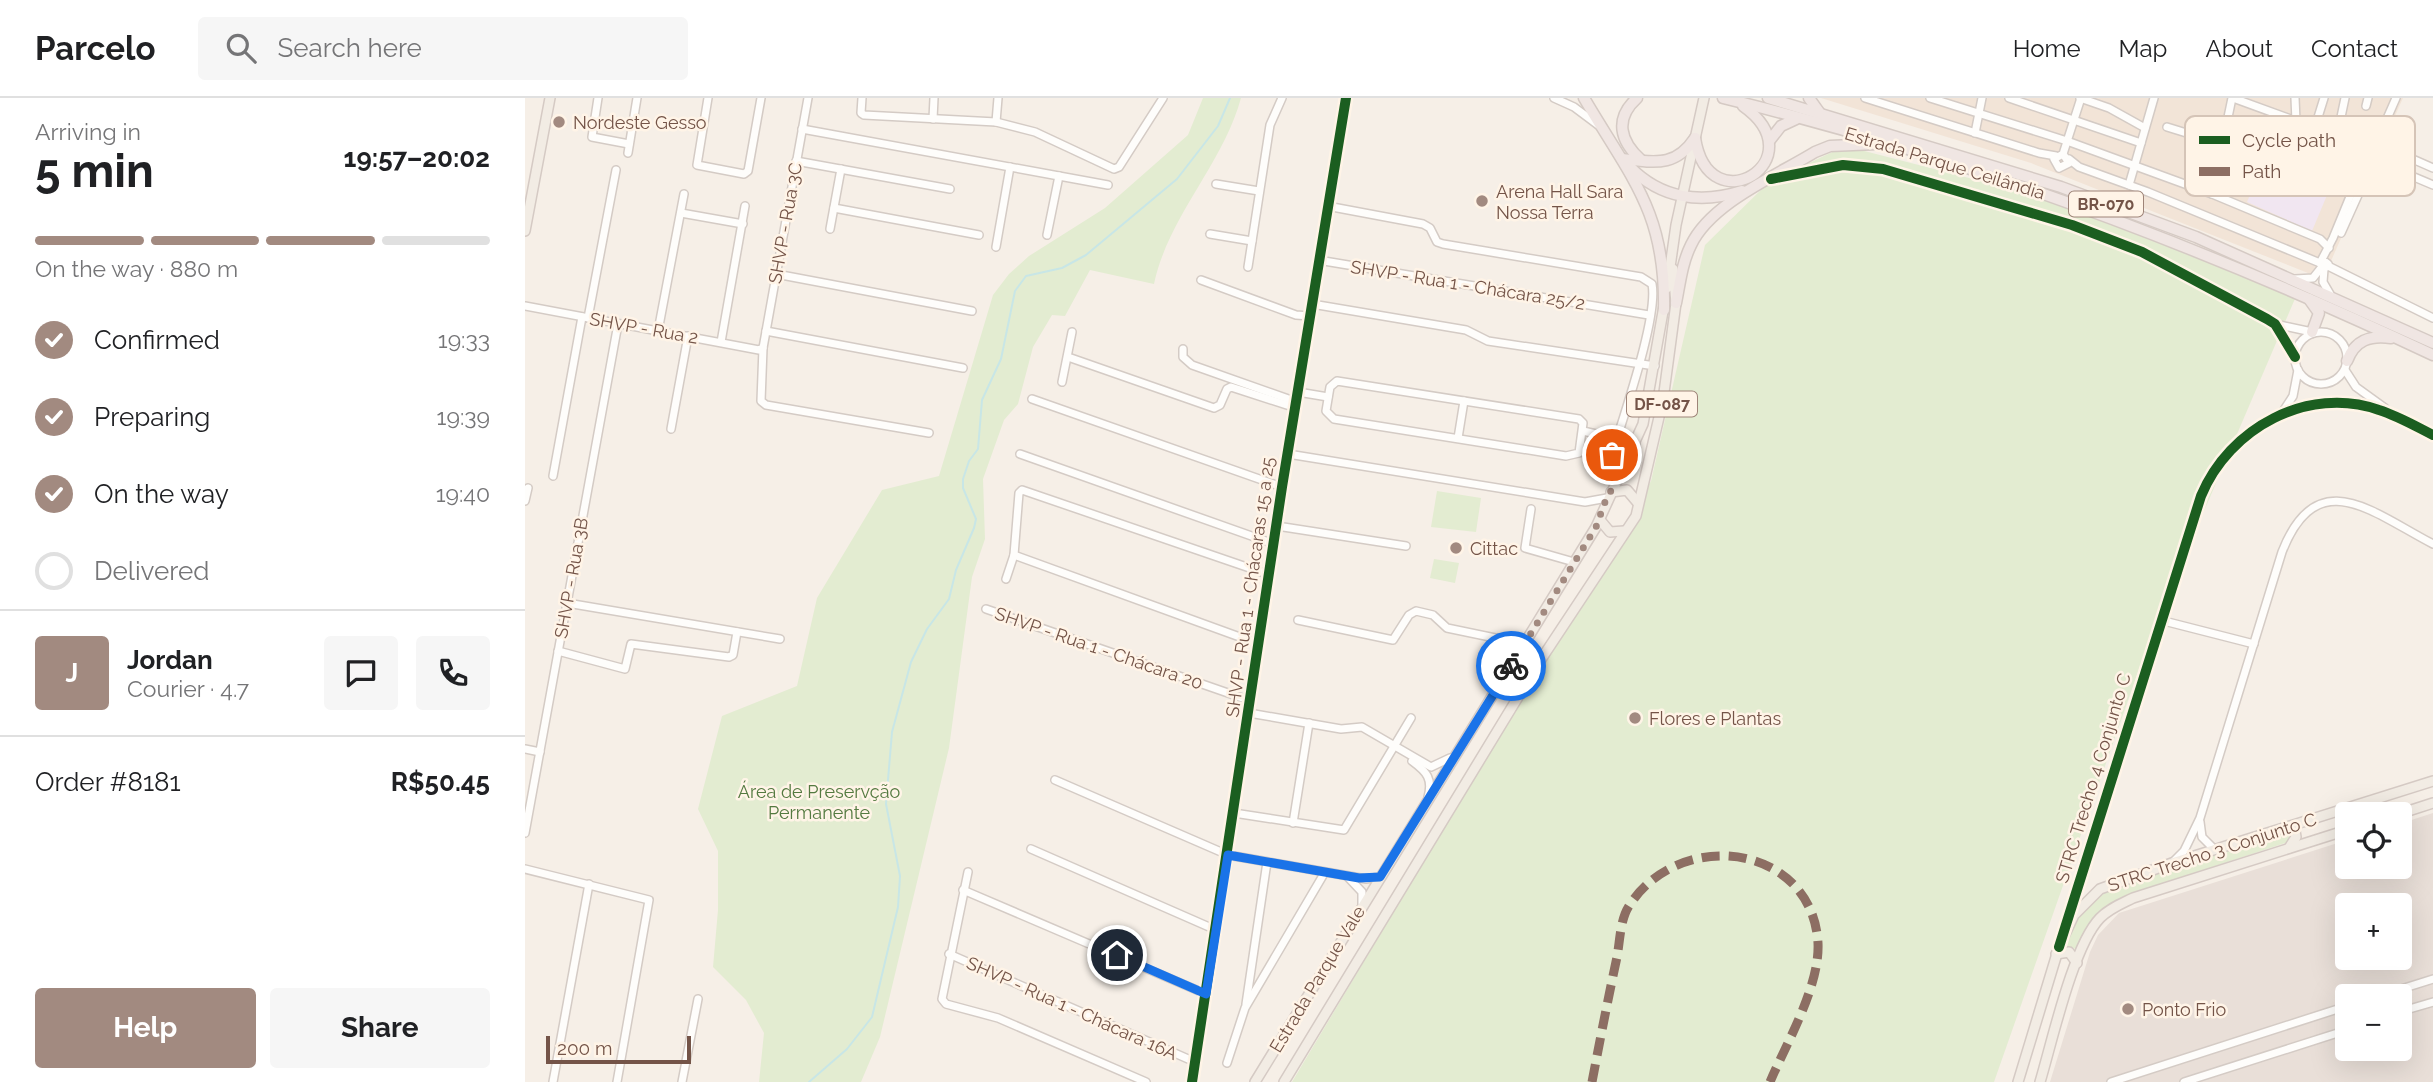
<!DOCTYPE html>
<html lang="en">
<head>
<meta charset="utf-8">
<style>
	:root { --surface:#fff; --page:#f6f6f6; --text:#202124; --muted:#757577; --line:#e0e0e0; --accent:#a28a80 }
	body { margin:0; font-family:Raleway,sans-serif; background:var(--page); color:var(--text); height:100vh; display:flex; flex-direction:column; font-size:26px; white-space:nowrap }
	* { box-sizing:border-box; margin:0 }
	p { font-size:23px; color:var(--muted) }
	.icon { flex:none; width:38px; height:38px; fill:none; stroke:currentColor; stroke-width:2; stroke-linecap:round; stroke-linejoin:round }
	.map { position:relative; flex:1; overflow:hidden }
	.sheet { display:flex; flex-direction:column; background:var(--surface); width:525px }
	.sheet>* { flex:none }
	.buttons { position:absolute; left:1810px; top:704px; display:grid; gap:14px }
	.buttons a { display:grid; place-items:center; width:77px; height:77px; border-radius:7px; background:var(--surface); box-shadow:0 7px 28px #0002; font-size:35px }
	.scale { position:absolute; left:21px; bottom:18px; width:145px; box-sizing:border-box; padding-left:7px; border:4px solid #745448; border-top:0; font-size:19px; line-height:24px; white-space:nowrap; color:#745448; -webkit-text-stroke:5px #fff4e7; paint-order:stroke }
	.pin { position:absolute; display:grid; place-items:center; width:60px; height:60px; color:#fff; margin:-30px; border:4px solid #fff; border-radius:50%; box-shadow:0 2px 7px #0007 }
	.courier { position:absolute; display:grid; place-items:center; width:70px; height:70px; margin:-35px; border:5px solid #1a73e8; border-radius:50%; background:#fff; color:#222; box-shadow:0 2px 9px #0007 }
	.head em { font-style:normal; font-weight:700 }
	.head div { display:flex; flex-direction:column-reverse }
	.head { display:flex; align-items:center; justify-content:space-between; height:119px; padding:0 35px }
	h1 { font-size:46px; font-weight:700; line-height:52px }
	.bar { display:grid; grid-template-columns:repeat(4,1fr); gap:10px 7px; align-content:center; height:84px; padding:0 35px }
	.bar i { height:9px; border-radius:5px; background:var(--line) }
	.bar .current { background:var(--accent) }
	.bar p { grid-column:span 4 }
	.line { display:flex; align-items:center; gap:18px; padding:0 35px; border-top:2px solid var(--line) }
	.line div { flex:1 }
	.round { display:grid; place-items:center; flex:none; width:74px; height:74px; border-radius:7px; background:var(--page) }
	ol { padding:0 35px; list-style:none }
	li { display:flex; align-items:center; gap:21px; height:77px }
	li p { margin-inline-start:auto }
	li .icon { padding:7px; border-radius:50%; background:var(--accent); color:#fff; stroke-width:4 }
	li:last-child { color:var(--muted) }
	li i { width:38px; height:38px; border:4px solid var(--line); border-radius:50% }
	.primary-button { display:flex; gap:14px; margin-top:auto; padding:14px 35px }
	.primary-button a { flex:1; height:80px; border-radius:7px; background:var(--accent); color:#fff; font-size:28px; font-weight:700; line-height:80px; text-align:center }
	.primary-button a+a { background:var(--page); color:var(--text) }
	header { display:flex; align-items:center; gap:42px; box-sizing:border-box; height:98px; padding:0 35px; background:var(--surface); border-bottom:2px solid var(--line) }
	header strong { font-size:33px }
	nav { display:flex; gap:38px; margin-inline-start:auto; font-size:24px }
	.search { width:490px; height:63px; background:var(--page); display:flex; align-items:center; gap:18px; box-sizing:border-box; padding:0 24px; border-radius:7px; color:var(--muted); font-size:26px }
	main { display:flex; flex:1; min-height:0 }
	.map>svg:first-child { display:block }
	.residential { fill:#f2e4d7 }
	.industrial { fill:#e9dfd8; fill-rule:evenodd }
	.education { fill:#f1e6f1 }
	.green { fill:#e3ecd1 }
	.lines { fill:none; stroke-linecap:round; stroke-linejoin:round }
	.stream { stroke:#c8e6e6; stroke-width:2 }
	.minor-casing { stroke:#d4cbc5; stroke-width:10 }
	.major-casing { stroke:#d5cac4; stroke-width:12 }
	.highway-casing { stroke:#d5cac4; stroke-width:13 }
	.minor { stroke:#fefdfb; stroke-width:7 }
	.major { stroke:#f2ece4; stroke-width:9 }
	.highway { stroke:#f0e6e3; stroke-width:10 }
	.quiet { stroke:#8d6e63; stroke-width:9; stroke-dasharray:18 9; stroke-linecap:butt }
	.cycleway-casing { stroke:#fff4e7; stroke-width:15 }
	.cycleway { stroke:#1b5e20; stroke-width:10 }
	.done { stroke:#a28a80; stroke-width:7; stroke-dasharray:0 12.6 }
	.route { stroke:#1a73e8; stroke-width:9 }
	.poi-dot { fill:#a28a80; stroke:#fff4e7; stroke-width:2.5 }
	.labels { text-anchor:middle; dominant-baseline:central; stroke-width:5; stroke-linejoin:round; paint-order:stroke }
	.shield { fill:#fff4e7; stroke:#9e8478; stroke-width:2 }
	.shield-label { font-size:16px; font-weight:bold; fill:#745448 }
	.poi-label { font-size:18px; fill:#745448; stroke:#fff4e7; text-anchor:start }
	.street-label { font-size:18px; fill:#745448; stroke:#fff4e7 }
	.park-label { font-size:18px; fill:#547a40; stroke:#fff4e7 }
	.key { fill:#fff4e7; stroke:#d5c4b7; stroke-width:2 }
	.key-label { font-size:19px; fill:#745448 }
</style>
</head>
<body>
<header>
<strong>Parcelo</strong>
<div class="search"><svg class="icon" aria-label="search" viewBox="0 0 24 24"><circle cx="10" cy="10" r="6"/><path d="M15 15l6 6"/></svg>Search here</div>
<nav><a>Home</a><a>Map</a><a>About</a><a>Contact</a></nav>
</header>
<main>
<section class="sheet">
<div class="head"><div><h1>5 min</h1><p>Arriving in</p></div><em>19:57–20:02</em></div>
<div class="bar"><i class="current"></i><i class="current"></i><i class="current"></i><i></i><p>On the way · 880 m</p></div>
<ol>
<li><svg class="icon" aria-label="check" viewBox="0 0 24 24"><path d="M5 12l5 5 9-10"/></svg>Confirmed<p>19:33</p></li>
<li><svg class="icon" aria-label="check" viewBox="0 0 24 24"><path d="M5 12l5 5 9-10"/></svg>Preparing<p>19:39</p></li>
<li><svg class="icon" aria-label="check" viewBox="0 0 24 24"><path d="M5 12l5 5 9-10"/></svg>On the way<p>19:40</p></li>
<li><i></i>Delivered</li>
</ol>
<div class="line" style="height:126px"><b class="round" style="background:var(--accent);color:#fff">J</b><div><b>Jordan</b><p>Courier · 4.7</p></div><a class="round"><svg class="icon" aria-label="chat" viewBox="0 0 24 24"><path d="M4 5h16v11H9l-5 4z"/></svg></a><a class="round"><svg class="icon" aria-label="phone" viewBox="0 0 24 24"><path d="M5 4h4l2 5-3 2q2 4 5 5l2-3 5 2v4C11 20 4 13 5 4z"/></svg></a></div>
<div class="line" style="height:91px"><div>Order #8181</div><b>R$50.45</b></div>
<div class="primary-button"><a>Help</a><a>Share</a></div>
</section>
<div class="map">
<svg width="1908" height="984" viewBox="0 0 1908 984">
	<rect width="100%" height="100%" fill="#f6efe7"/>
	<!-- residential -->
	<polygon class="residential" points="1296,0 1878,0 1798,181 1506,65"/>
	<!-- industrial -->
	<path class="industrial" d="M1908,715v269h-383l40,-130 8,-17 21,-22 228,-73v26h52v-42zM1822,807h52v52h-52zM1822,898h52v52h-52z"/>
	<!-- education -->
	<polygon class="education" points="1753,30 1818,59 1787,133 1722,104"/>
	<!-- green -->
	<g class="green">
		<path d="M678,0h38c-18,66 -73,119 -87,186l-64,-14 -25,46 -13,-1 -19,32 -15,57 -14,16 -21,59 2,60 -13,38 -23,171 -69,289 -19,45h-102l5,-49 -18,-33 -33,-33 5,-57v-59l-20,-42 24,-93 75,-30 20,-88 65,-108 57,-14 54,-181 16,-21 20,-18 76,-48 83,-73z"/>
		<polygon points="1320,48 1557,109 1775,189 1626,537 1469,984 767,984 1126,383 1180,147 1244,84"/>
		<polygon points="912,393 956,400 951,434 906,429"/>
		<polygon points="909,461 934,465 930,485 905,480"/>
		<path d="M1763,732l3,2v9l-160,53c-27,14 -40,28 -53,56l-13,-5 12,-28 21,-22 27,-14z"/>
	</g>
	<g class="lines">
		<!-- stream -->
		<polyline class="stream" points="284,984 322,951 347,919 373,809 375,778 361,706 367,634 386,564 402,531 424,501 431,472 449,430 451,421 438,390 438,381 444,363 453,351 457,302 476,261 490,193 501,178 537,170 561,157 652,81 693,28 705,0"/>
		<!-- minor casing -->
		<g class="minor-casing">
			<g id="minor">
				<polyline points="73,0 67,39 104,46"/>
				<polyline points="183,0 172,67 219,76 223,73 236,0"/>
				<polyline points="283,0 238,250 236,303 241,307 404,335"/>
				<polyline points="337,0 336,15 339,17 471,24 510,34 589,71 594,69 638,0"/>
				<polyline points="1029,0 1049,9 1073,27"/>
				<polyline points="1340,0 1514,55 1531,58"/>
				<polyline points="1405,0 1542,43 1687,96 1795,141 1804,150"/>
				<polyline points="1484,0 1616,45"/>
				<polyline points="1555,0 1584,10 1620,30"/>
				<polyline points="1708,0 1845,50"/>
				<polyline points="1770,0 1771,23"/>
				<polyline points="1841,8 1843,0"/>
				<polyline points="408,21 409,0"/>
				<polyline points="471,24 473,0"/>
				<polyline points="1642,29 1697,46"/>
				<polyline points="1790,29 1799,0"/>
				<polyline points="277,31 583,87"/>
				<polyline points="1450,35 1457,0"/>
				<polyline points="1812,38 1820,0"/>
				<polyline points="1851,45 1908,70"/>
				<polyline points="103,55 112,0"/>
				<polyline points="1538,56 1544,65 1534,70 1529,61 1538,56 1556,0"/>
				<polyline points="1844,60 1908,87"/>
				<polyline points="1544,61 1554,69 1623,94 1795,165"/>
				<polyline points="271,63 425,91"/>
				<polyline points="1247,81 1318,67 1358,71 1547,127 1617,154 1742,221 1750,226 1770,259"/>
				<polyline points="691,86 734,93"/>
				<polyline points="1604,87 1629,0"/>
				<polyline points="1687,96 1707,0"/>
				<path d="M802,108l96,18 7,4 7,14 6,2 198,33 11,7c7,35 -34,147 -45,187"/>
				<polyline points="309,110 454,137"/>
				<polyline points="156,115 218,126"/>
				<polyline points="305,131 316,71"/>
				<polyline points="1816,135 1851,57 1857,36"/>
				<polyline points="685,136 727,143"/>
				<polyline points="522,137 534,78"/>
				<polyline points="471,149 485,69"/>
				<polyline points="793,162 1124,217"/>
				<polyline points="1798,162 1803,166 1799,171 1795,165 1808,140 1845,50 1857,32 1871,0"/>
				<polyline points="1803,168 1908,220"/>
				<polyline points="723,169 745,27 757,0"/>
				<polyline points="1799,171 1798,184 1805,196"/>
				<polyline points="251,176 447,213"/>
				<polyline points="1770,181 1788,180 1796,170"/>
				<polyline points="676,182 771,217 785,218"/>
				<polyline points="787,206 941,232 963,243 1130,268"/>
				<polyline points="0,208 234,252 238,250"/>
				<polyline points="63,220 91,72"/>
				<polyline points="1750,226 1787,234"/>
				<polyline points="133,233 159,96"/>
				<polyline points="241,233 438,270"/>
				<circle cx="1796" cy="260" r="26"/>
				<polyline points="196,244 220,108"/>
				<polyline points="658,251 658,259 667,267 772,304"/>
				<polyline points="543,259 689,310 695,307 702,291 706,289 771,310"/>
				<polyline points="1820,272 1831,289 1860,310"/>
				<polygon points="812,283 1054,321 1058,325 1054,355 1041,358 809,321 801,313 805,289"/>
				<polyline points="537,284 547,234"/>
				<polyline points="773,294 803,299"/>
				<polyline points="507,301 757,389"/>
				<polyline points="1757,315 1768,298 1773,272"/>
				<polyline points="146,331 163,238"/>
				<polyline points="1058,333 1111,345"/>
				<polyline points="933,340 939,303"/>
				<polyline points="495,356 749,446"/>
				<polyline points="763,356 1060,404 1082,400"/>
				<polyline points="28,378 57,219"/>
				<polyline points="0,403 3,390"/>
				<polyline points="1006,411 1000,450 1049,464"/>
				<polyline points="752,428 881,448"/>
				<polyline points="489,457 734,546"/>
				<polyline points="481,481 489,457 494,395 497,392 745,477"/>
				<polyline points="42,505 255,541"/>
				<polyline points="461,511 726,603"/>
				<polyline points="773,522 868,542 884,517 891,513 908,517 922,530 999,546"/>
				<polyline points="1635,522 1729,546"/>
				<polyline points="33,553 100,571 106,546 204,559 208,557 212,534"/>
				<polyline points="724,615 816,631 837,629 906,669 925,660"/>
				<polyline points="0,651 15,654"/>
				<path d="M887,663c15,11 21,18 16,36"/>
				<polyline points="530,682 703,757 841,781 855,779"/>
				<polyline points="709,715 819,732 886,620"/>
				<polyline points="1675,724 1677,739 1690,752"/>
				<polyline points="768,725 784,625"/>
				<polyline points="0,735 93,226"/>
				<polyline points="506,751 691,832"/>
				<path d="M1648,764l11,-11 16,-33 82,-266c35,-90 91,-39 151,-8"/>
				<polyline points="0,771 124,802 92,984"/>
				<polyline points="443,774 417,901 421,906 473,920 621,984"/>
				<polyline points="822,778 837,794 837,806"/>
				<polyline points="438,792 681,896"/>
				<path d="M1541,827l135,-429c28,-68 107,-111 178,-86 19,6 36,16 54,25"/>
				<polyline points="424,856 670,964"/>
				<polyline points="1854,898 1908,881"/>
				<polyline points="721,906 742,764"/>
				<polyline points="1874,914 1908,904"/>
				<polyline points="702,965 720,910 800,774"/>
				<polyline points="28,984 64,786"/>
				<polyline points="157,984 173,901"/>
				<polyline points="667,984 757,389 821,0"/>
				<polyline points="1586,984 1822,908"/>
				<polyline points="1659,984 1822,932"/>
			</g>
		</g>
		<!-- major casing -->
		<g class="major-casing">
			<g id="major">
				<polyline points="0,133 25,0"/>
				<polyline points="1142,190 1151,127 1179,0"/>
				<polyline points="1086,394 1102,392 1113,405"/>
				<polyline points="1075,422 1085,434 1099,433"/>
				<polyline points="1874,716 1908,705"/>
				<polyline points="1763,729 1770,733 1771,739 1764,750"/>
				<polyline points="1531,856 1544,854 1552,865"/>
				<polyline points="730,984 1071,429 1118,326 1139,208"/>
				<polyline points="759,984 1015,563 1111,418 1138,302 1151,205 1148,171"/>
				<polyline points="1493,984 1534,849 1549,817 1575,791 1647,765 1908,683"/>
				<path d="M1515,984c12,-40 33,-136 60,-164 10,-10 21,-14 33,-20l214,-68"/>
			</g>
		</g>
		<!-- highway casing -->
		<g class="highway-casing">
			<g id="highway">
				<path d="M1059,0c47,80 82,114 80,212"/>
				<path d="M1112,0c-23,21 -17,43 4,62"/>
				<path d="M1198,0c246,60 481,149 710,257"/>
				<polyline points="1243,0 1536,89 1671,139 1908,245"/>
				<polyline points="1284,0 1294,14"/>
				<path d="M1170,40c14,89 123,21 48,-32"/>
				<polyline points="1245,42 1256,28 1271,21"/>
				<path d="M1097,61c32,3 53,9 73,-21"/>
				<path d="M1105,69c31,32 71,37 112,24"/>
				<polyline points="1784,201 1794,215 1787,234"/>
				<path d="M1151,205c4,-20 6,-40 15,-58 20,-42 85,-69 124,-93l15,-6 46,-2"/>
				<path d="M1822,263c8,-21 23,-26 44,-23"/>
			</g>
		</g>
		<!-- minor -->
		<use href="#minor" class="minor"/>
		<!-- major -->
		<use href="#major" class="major"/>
		<!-- highway -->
		<use href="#highway" class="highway"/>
		<!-- quiet -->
		<path class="quiet" d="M1067,984c8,-42 16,-83 25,-125 3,-16 3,-37 12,-51 50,-79 183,-63 189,37 2,43 -31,99 -48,139"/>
		<!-- cycleway casing -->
		<g class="cycleway-casing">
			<g id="cycleway">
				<polyline points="1246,81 1318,67 1358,71 1547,127 1617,154 1742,221 1750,226 1770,259"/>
				<path d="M1534,849l142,-451c28,-68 107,-111 178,-86 19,6 36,16 54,25"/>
				<polyline points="667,984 757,389 821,0"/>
			</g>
		</g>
		<!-- cycleway -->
		<use href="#cycleway" class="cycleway"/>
	</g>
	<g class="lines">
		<!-- done -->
		<polyline class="done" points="986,568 1071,429 1080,404 1111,345 1091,341 1087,357"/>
		<!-- route -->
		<polyline class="route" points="592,857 681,896 703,757 834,780 855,779 986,568"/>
	</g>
	<!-- markers -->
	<g class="poi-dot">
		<circle cx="34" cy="24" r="7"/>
		<circle cx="957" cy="103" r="7"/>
		<circle cx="931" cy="450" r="7"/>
		<circle cx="1110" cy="620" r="7"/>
		<circle cx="1603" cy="911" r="7"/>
	</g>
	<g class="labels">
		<!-- shield labels -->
		<g class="shield">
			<rect x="1544" y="93.5" width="74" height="25" rx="5"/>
			<rect x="1102" y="293.5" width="70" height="25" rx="5"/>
		</g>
		<g class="shield-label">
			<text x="1581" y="106">BR-070</text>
			<text x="1137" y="306">DF-087</text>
		</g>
		<!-- poi labels -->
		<g class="poi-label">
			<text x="48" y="24">Nordeste Gesso</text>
			<text x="971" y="93">Arena Hall Sara<tspan x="971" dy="21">Nossa Terra</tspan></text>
			<text x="945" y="450">Cittac</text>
			<text x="1124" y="620">Flores e Plantas</text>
			<text x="1617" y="911">Ponto Frio</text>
		</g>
		<!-- street labels -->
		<g class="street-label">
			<text transform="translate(1420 65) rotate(17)">Estrada Parque Ceilândia</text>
			<text transform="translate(260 125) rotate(-80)">SHVP - Rua 3C</text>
			<text transform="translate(943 187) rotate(9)">SHVP - Rua 1 - Chácara 25/2</text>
			<text transform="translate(119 230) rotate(10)">SHVP - Rua 2</text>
			<text transform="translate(46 480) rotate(-80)">SHVP - Rua 3B</text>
			<text transform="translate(725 489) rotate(-82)">SHVP - Rua 1 - Chácaras 15 a 25</text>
			<text transform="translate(574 550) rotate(19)">SHVP - Rua 1 - Chácara 20</text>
			<text transform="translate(1568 680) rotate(-73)">STRC Trecho 4 Conjunto C</text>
			<text transform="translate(1687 754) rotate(-18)">STRC Trecho 3 Conjunto C</text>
			<text transform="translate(792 881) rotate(-59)">Estrada Parque Vale</text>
			<text transform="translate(547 910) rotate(24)">SHVP - Rua 1 - Chácara 16A</text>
		</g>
		<!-- park labels -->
		<g class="park-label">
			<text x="294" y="693">Área de Preservção<tspan x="294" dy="21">Permanente</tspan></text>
		</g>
	</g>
	<!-- legend -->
	<rect x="1660" y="18" width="230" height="80" rx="10" class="key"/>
	<rect x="1674" y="38" width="31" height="8" fill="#1b5e20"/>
	<rect x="1674" y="69" width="31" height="9" fill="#8d6e63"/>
	<g class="key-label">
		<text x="1717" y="49">Cycle path</text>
		<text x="1717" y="80">Path</text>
	</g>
</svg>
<div class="buttons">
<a><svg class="icon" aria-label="locate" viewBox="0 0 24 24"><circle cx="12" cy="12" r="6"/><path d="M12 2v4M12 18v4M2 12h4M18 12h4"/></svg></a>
<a>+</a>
<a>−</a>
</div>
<div class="scale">200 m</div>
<div class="pin" style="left:1087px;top:357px;background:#ea580c"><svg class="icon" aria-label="bag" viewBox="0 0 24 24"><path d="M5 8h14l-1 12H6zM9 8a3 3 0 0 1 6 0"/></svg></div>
<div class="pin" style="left:592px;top:857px;background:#1f2937"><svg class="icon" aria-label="home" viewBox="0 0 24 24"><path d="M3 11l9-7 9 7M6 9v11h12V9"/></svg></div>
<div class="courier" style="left:986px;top:568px"><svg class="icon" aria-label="bike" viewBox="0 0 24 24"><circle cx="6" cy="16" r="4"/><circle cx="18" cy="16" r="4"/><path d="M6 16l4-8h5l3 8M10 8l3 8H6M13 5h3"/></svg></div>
</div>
</main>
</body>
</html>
